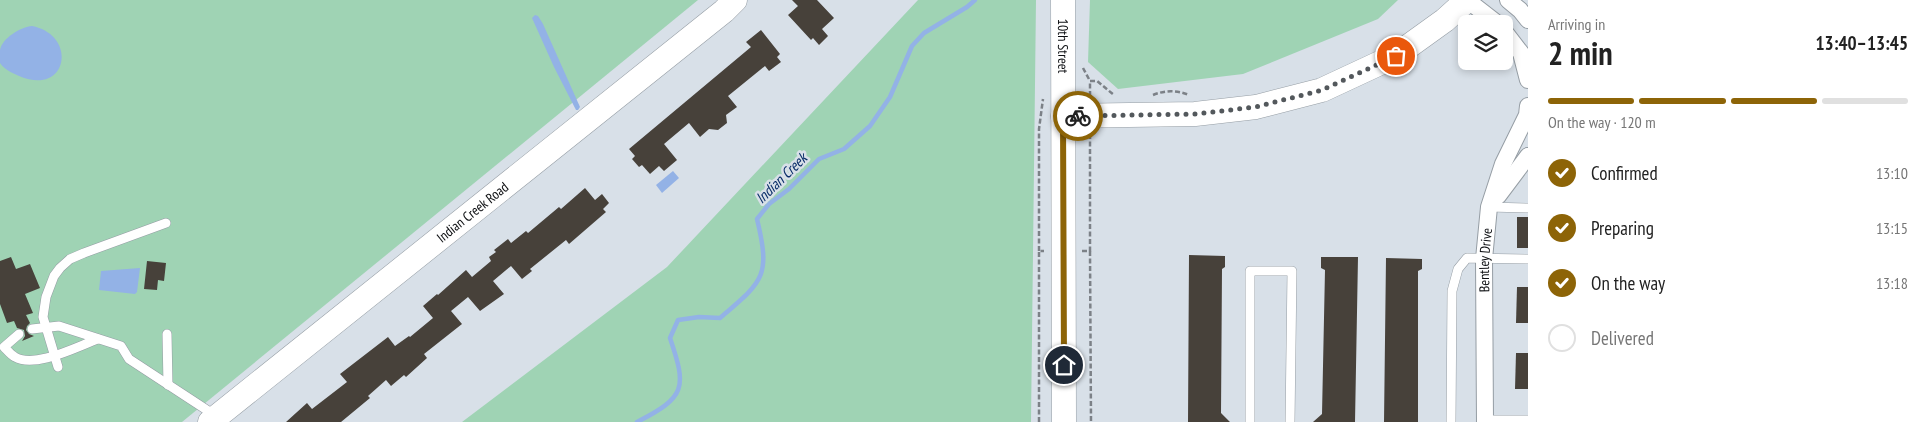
<!DOCTYPE html>
<html lang="en">
<head>
<meta charset="utf-8">
<style>
	:root { --surface:#fff; --page:#f6f6f6; --text:#222; --muted:#767676; --line:#e0e0e0; --accent:#8d6407 }
	body { margin:0; font-family:"PT Sans Narrow",sans-serif; background:var(--page); color:var(--text); height:100vh; display:flex; flex-direction:column; font-size:19px; white-space:nowrap }
	* { box-sizing:border-box; margin:0 }
	p { font-size:16px; color:var(--muted) }
	.icon { flex:none; width:28px; height:28px; fill:none; stroke:currentColor; stroke-width:2; stroke-linecap:round; stroke-linejoin:round }
	.map { position:relative; flex:1; overflow:hidden }
	.details { display:flex; flex-direction:column; background:var(--surface); width:400px }
	.details>* { flex:none }
	.buttons { position:absolute; left:1458px; top:15px; display:grid; gap:10px }
	.buttons a { display:grid; place-items:center; width:55px; height:55px; border-radius:8px; background:var(--surface); box-shadow:0 2px 8px #0003; font-size:25px }
	.pin { position:absolute; display:grid; place-items:center; width:42px; height:42px; color:#fff; margin:-21px; border:2px solid #fff; border-radius:50%; box-shadow:0 1px 5px #0007 }
	.courier { position:absolute; display:grid; place-items:center; width:50px; height:50px; margin:-25px; border:4px solid #8d6407; border-radius:50%; background:#fff; color:#222; box-shadow:0 1px 6px #0007 }
	.overview em { font-style:normal; font-weight:600 }
	.overview div { display:flex; flex-direction:column-reverse }
	.overview { display:flex; align-items:center; justify-content:space-between; height:85px; padding:0 20px }
	h1 { font-size:32px; font-weight:600; line-height:38px }
	.bar { display:grid; grid-template-columns:repeat(4,1fr); gap:8px 5px; align-content:center; height:60px; padding:0 20px }
	.bar i { height:6px; border-radius:4px; background:var(--line) }
	.bar .selected { background:var(--accent) }
	.bar p { grid-column:span 4 }
	ol { padding:0 20px; list-style:none }
	li { display:flex; align-items:center; gap:15px; height:55px }
	li p { margin-inline-start:auto }
	li .icon { padding:5px; border-radius:50%; background:var(--accent); color:#fff; stroke-width:4 }
	li:last-child { color:var(--muted) }
	li i { width:28px; height:28px; border:2px solid var(--line); border-radius:50% }
	main { display:flex; flex:1; min-height:0 }
	.map>svg:first-child { display:block }
	.green { fill:#9fd3b4 }
	.water { fill:#93b2e6 }
	.lines { fill:none; stroke-linecap:round; stroke-linejoin:round }
	.stream { stroke:#93b2e6; stroke-width:4.5 }
	.building { fill:#47413a }
	.lane-casing { stroke:#959da4; stroke-width:10 }
	.street-casing { stroke:#959da4; stroke-width:18 }
	.secondary-casing { stroke:#959da4; stroke-width:25 }
	.path { stroke:#7c8187; stroke-width:2.5; stroke-dasharray:5 2.5; stroke-linecap:butt }
	.lane { stroke:#fff; stroke-width:9 }
	.street { stroke:#fff; stroke-width:16 }
	.secondary { stroke:#fff; stroke-width:24 }
	.done { stroke:#53585c; stroke-width:5; stroke-dasharray:0 9 }
	.route { stroke:#8d6407; stroke-width:6 }
	.labels { text-anchor:middle; dominant-baseline:central; stroke-width:5; stroke-linejoin:round; paint-order:stroke }
	.street-label { font-size:14px; fill:#0c0e11; stroke:#d8e0e8 }
	.water-label { font-size:15px; font-style:italic; fill:#082c68; stroke:#d8e0e8 }
</style>
</head>
<body>
<main>
<div class="map">
<svg width="1528" height="422" viewBox="0 0 1528 422">
	<rect width="100%" height="100%" fill="#d8e0e8"/>
	<!-- green -->
	<g class="green">
		<polygon points="0,0 698,0 182,422 0,422"/>
		<polygon points="918,0 1036,0 1031,422 462,422 667,267"/>
		<polygon points="1090,0 1398,0 1378,19 1243,74 1118,89 1088,62"/>
	</g>
	<!-- water -->
	<g class="water">
		<polygon points="535,15 538,16 543,24 580,107 578,110 576,110 554,67 532,18"/>
		<path d="M32,26c46,9 36,71 -13,50 -7,-3 -15,-7 -19,-13 0,-4 0,-9 0,-13 2,-12 21,-23 32,-24z"/>
		<polygon points="673,171 679,178 662,193 656,185"/>
		<polygon points="140,268 137,292 135,294 99,290 101,271"/>
	</g>
	<g class="lines">
		<!-- stream -->
		<path class="stream" d="M637,422c49,-25 50,-34 33,-84l8,-18 21,-3 21,1c43,-37 51,-41 37,-99l12,-15 20,-15 30,-30 25,-10 26,-23 20,-29 22,-51 12,-13 43,-26 8,-7"/>
	</g>
	<!-- building -->
	<g class="building">
		<polygon points="792,0 817,0 834,18 822,29 828,36 819,45 813,38 811,40 788,15 798,6"/>
		<polygon points="761,30 780,54 777,57 781,62 769,71 765,66 728,96 737,107 726,115 727,123 718,130 709,129 700,137 689,123 664,144 677,160 664,171 659,166 650,174 642,165 639,167 632,159 635,156 629,149 751,47 746,42"/>
		<polygon points="585,188 595,200 602,194 609,203 603,209 606,212 569,244 566,240 530,269 532,271 522,279 511,266 493,281 504,294 480,311 468,297 451,311 462,324 424,354 427,358 406,377 404,375 391,386 386,380 368,396 370,398 341,422 286,422 307,403 312,409 347,382 340,374 388,337 395,346 409,336 410,337 433,318 423,306 437,294 438,295 466,270 472,277 491,261 489,257 496,252 494,250 508,239 511,243 526,231 528,233 559,207 561,209"/>
		<rect x="1517" y="217" width="11" height="31"/>
		<polygon points="1189,255 1225,256 1225,267 1222,269 1221,413 1230,422 1188,422"/>
		<polygon points="11,257 16,269 30,264 40,288 25,294 33,313 26,315 30,323 27,326 26,330 29,334 34,336 22,341 25,336 24,330 17,328 14,321 7,323 0,304 0,261"/>
		<polygon points="1321,257 1358,257 1355,422 1313,422 1322,414 1325,270 1321,268"/>
		<polygon points="1386,258 1422,259 1422,269 1418,271 1418,422 1384,422"/>
		<polygon points="147,261 166,263 164,281 158,280 157,290 144,289"/>
		<polygon points="1517,287 1528,287 1528,323 1516,323"/>
		<polygon points="1516,353 1528,353 1528,389 1515,389"/>
	</g>
	<g class="lines">
		<!-- lane casing -->
		<g class="lane-casing">
			<g id="lane">
				<polyline points="1489,207 1528,208"/>
				<polyline points="32,329 59,326 121,346 129,359 216,416"/>
				<path d="M19,334l-15,13c3,3 7,8 11,10 20,12 63,-11 83,-18"/>
				<polyline points="167,334 168,385"/>
				<polyline points="58,367 43,317 46,297 54,276 60,268 70,259 84,253 166,223"/>
				<polyline points="1485,420 1528,420"/>
				<polyline points="1250,422 1250,271 1292,271 1290,422"/>
				<polyline points="1451,422 1452,291 1458,269 1467,258 1528,259"/>
			</g>
		</g>
		<!-- street casing -->
		<g class="street-casing">
			<g id="street">
				<polyline points="1467,0 1498,24"/>
				<polyline points="1508,0 1520,10 1528,20"/>
				<polyline points="1504,31 1521,53 1528,80"/>
				<polyline points="1498,196 1528,156"/>
				<path id="s1" d="M1485,422l-1,-163 5,-52 14,-43 24,-49 1,-9"/>
			</g>
		</g>
		<!-- secondary casing -->
		<g class="secondary-casing">
			<g id="secondary">
				<path id="s2" d="M1063,0l1,422"/>
				<polyline points="1063,116 1195,114 1256,107 1322,90 1395,56 1445,20 1467,0"/>
				<path id="s3" d="M210,422l514,-411 11,-11"/>
			</g>
		</g>
		<!-- path -->
		<g class="path">
			<polyline points="1083,68 1090,81"/>
			<path d="M1153,95c12,-5 24,-5 36,0"/>
			<polyline points="1090,96 1090,81 1097,81 1114,95"/>
			<polyline points="1039,251 1039,129 1043,99"/>
			<polyline points="1082,251 1090,251 1090,134"/>
			<polyline points="1090,251 1091,422"/>
			<polyline points="1039,422 1039,251 1044,251"/>
		</g>
		<!-- lane -->
		<use href="#lane" class="lane"/>
		<!-- street -->
		<use href="#street" class="street"/>
		<!-- secondary -->
		<use href="#secondary" class="secondary"/>
	</g>
	<g class="lines">
		<!-- done -->
		<polyline class="done" points="1078,116 1195,114 1256,107 1322,90 1396,56"/>
		<!-- route -->
		<polyline class="route" points="1064,365 1063,116 1078,116"/>
	</g>
	<g class="labels">
		<!-- street labels -->
		<g class="street-label">
			<text stroke="none"><textPath href="#s2" startOffset="46">10th Street</textPath></text>
			<text stroke="none"><textPath href="#s3" startOffset="336">Indian Creek Road</textPath></text>
			<text stroke="none"><textPath href="#s1" startOffset="162">Bentley Drive</textPath></text>
		</g>
		<!-- water labels -->
		<g class="water-label">
			<text transform="translate(781 178) rotate(-44)">Indian Creek</text>
		</g>
	</g>
</svg>
<div class="buttons">
<a><svg class="icon" aria-label="layers" viewBox="0 0 24 24"><path d="M12 4l9 5-9 5-9-5zM3 14l9 5 9-5"/></svg></a>
</div>
<div class="pin" style="left:1396px;top:56px;background:#ea580c"><svg class="icon" aria-label="bag" viewBox="0 0 24 24"><path d="M5 8h14l-1 12H6zM9 8a3 3 0 0 1 6 0"/></svg></div>
<div class="pin" style="left:1064px;top:365px;background:#1f2937"><svg class="icon" aria-label="home" viewBox="0 0 24 24"><path d="M3 11l9-7 9 7M6 9v11h12V9"/></svg></div>
<div class="courier" style="left:1078px;top:116px"><svg class="icon" aria-label="bike" viewBox="0 0 24 24"><circle cx="6" cy="16" r="4"/><circle cx="18" cy="16" r="4"/><path d="M6 16l4-8h5l3 8M10 8l3 8H6M13 5h3"/></svg></div>
</div>
<section class="details">
<div class="overview"><div><h1>2 min</h1><p>Arriving in</p></div><em>13:40–13:45</em></div>
<div class="bar"><i class="selected"></i><i class="selected"></i><i class="selected"></i><i></i><p>On the way · 120 m</p></div>
<ol>
<li><svg class="icon" aria-label="check" viewBox="0 0 24 24"><path d="M5 12l5 5 9-10"/></svg>Confirmed<p>13:10</p></li>
<li><svg class="icon" aria-label="check" viewBox="0 0 24 24"><path d="M5 12l5 5 9-10"/></svg>Preparing<p>13:15</p></li>
<li><svg class="icon" aria-label="check" viewBox="0 0 24 24"><path d="M5 12l5 5 9-10"/></svg>On the way<p>13:18</p></li>
<li><i></i>Delivered</li>
</ol>
</section>
</main>
</body>
</html>
